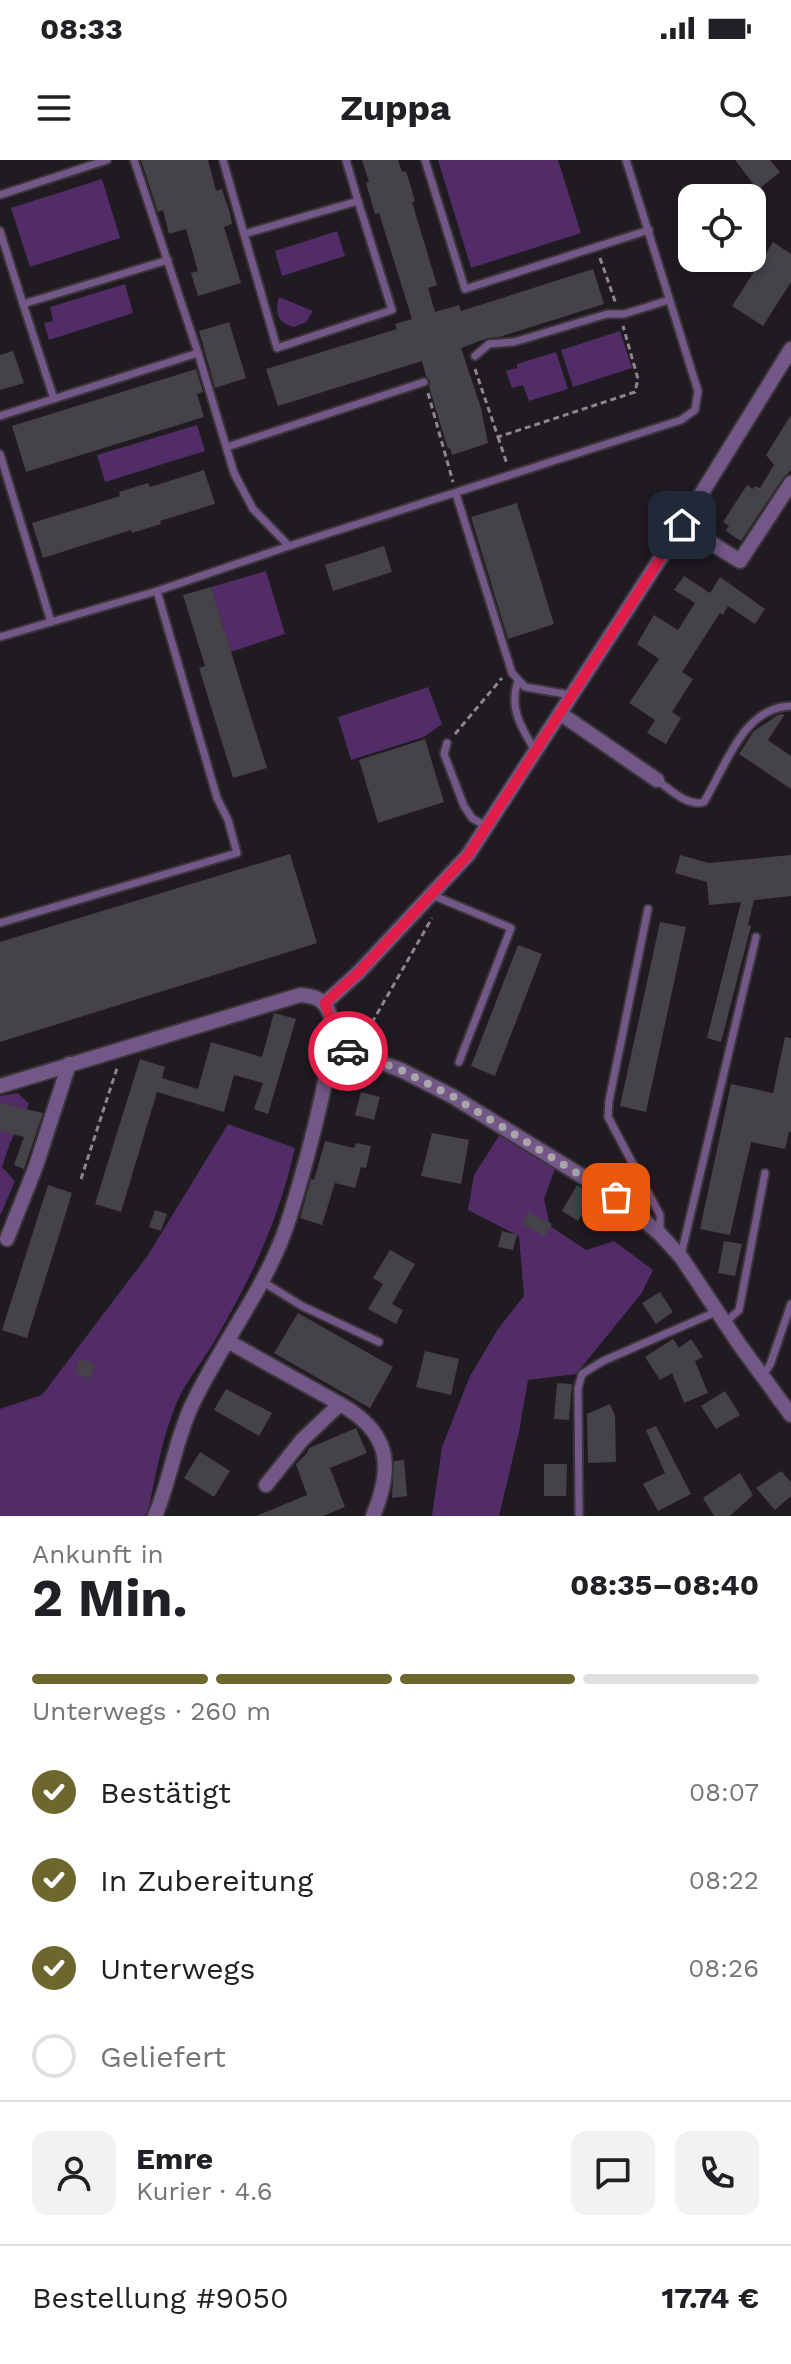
<!DOCTYPE html>
<html lang="de">
<head>
<meta charset="utf-8">
<style>
	:root { --surface:#fff; --page:#f2f2f2; --text:#202124; --muted:#757577; --line:#e0e0e0; --accent:#6d662d }
	body { margin:0; font-family:"Work Sans",sans-serif; background:var(--page); color:var(--text); height:100vh; display:flex; flex-direction:column; font-size:30px; white-space:nowrap }
	* { box-sizing:border-box; margin:0 }
	p { font-size:26px; color:var(--muted) }
	.icon { flex:none; width:44px; height:44px; fill:none; stroke:currentColor; stroke-width:2; stroke-linecap:round; stroke-linejoin:round }
	.map { position:relative; height:1356px; overflow:hidden }
	.details { display:flex; flex-direction:column; background:var(--surface); flex:1 }
	.details>* { flex:none }
	.fabs { position:absolute; left:678px; top:24px; display:grid; gap:16px }
	.fabs a { display:grid; place-items:center; width:88px; height:88px; border-radius:16px; background:var(--surface); box-shadow:0 4px 12px #0003; font-size:40px }
	.pin { position:absolute; display:grid; place-items:center; width:68px; height:68px; color:#fff; margin:-34px; border-radius:16px; box-shadow:0 4px 12px #0006 }
	.courier { position:absolute; display:grid; place-items:center; width:80px; height:80px; margin:-40px; border:6px solid #e11d48; border-radius:50%; background:#fff; color:#222; box-shadow:0 2px 10px #0007 }
	.head em { font-style:normal; font-weight:700 }
	.head div { display:flex; flex-direction:column-reverse }
	.head { display:flex; align-items:center; justify-content:space-between; height:136px; padding:0 32px }
	h1 { font-size:52px; font-weight:700; line-height:60px }
	.bar { display:grid; grid-template-columns:repeat(4,1fr); gap:12px 8px; align-content:center; height:96px; padding:0 32px }
	.bar i { height:10px; border-radius:6px; background:var(--line) }
	.bar .selected { background:var(--accent) }
	.bar p { grid-column:span 4 }
	.line { display:flex; align-items:center; gap:20px; padding:0 32px; border-top:2px solid var(--line) }
	.line div { flex:1 }
	.round { display:grid; place-items:center; flex:none; width:84px; height:84px; border-radius:16px; background:var(--page) }
	ol { padding:0 32px; list-style:none }
	li { display:flex; align-items:center; gap:24px; height:88px }
	li p { margin-inline-start:auto }
	li .icon { padding:8px; border-radius:50%; background:var(--accent); color:#fff; stroke-width:4 }
	li:last-child { color:var(--muted) }
	li i { width:44px; height:44px; border:4px solid var(--line); border-radius:50% }
	.status { display:flex; justify-content:space-between; align-items:center; height:56px; padding:0 40px; background:var(--surface); direction:ltr }
	.status svg { height:22px; fill:currentColor }
	header { display:flex; justify-content:space-between; align-items:center; height:104px; padding:0 32px; background:var(--surface); font-size:36px; font-weight:700 }
	.map>svg:first-child { display:block }
	.green { fill:#512c67 }
	.building { fill:#454248 }
	.lines { fill:none; stroke-linecap:round; stroke-linejoin:round }
	.lane-casing { stroke:#39353a; stroke-width:11 }
	.street-casing { stroke:#39353a; stroke-width:18 }
	.path { stroke:#8b878c; stroke-width:3; stroke-dasharray:6 4; stroke-linecap:butt }
	.lane { stroke:#735786; stroke-width:7 }
	.street { stroke:#735786; stroke-width:14 }
	.done { stroke:#a9a6ab; stroke-width:8; stroke-dasharray:0 14.4 }
	.route { stroke:#e11d48; stroke-width:10 }
</style>
</head>
<body>
<div class="status"><b>08:33</b><svg viewBox="0 0 49 12"><path d="M0 12V9h3v3zM5 12V6h3v6zM10 12V3h3v9zM15 12V0h3v12zM26 1h20v11H26zM47 4h2v5h-2z"/></svg></div>
<header><svg class="icon" aria-label="menu" viewBox="0 0 24 24"><path d="M4 6h16M4 12h16M4 18h16"/></svg>Zuppa<svg class="icon" aria-label="search" viewBox="0 0 24 24"><circle cx="10" cy="10" r="6"/><path d="M15 15l6 6"/></svg></header>
<div class="map">
<svg width="791" height="1356" viewBox="0 0 791 1356">
	<rect width="100%" height="100%" fill="#1f1b21"/>
	<!-- green -->
	<g class="green">
		<polygon points="438,0 558,0 581,73 471,108"/>
		<polygon points="102,19 120,78 30,107 11,48"/>
		<polygon points="337,71 345,96 282,116 275,91"/>
		<polygon points="125,124 133,153 49,180 44,163 53,161 50,147"/>
		<path d="M279,137l34,14 -7,11 -12,5c-17,-4 -19,-15 -15,-30z"/>
		<polygon points="620,171 632,208 573,227 561,190"/>
		<polygon points="556,192 568,229 529,241 523,225 512,228 506,211 517,208 517,204"/>
		<polygon points="197,265 205,291 105,322 97,295"/>
		<polygon points="266,411 285,474 231,492 211,427"/>
		<polygon points="428,527 442,564 424,577 351,600 338,557"/>
		<polygon points="18,933 29,944 10,983 2,1007 15,1021 0,1056 0,936"/>
		<path d="M228,964l67,24c-16,70 -41,125 -77,187 -12,23 -32,45 -42,69 -14,34 -20,71 -28,107l-3,5h-145v-107l42,-14 106,-140z"/>
		<polygon points="504,968 558,1000 544,1039 550,1066 586,1090 614,1081 653,1110 641,1134 576,1214 528,1220 519,1272 499,1356 432,1356 442,1287 470,1216 498,1169 524,1136 519,1076 468,1050 474,1015"/>
	</g>
	<!-- building -->
	<g class="building">
		<polygon points="141,0 208,0 216,31 222,29 230,53 232,64 224,67 241,123 198,136 191,113 198,111 186,69 169,74 163,50 158,52"/>
		<polygon points="362,0 398,0 402,12 406,11 415,41 412,42 437,125 428,128 435,152 459,145 461,151 593,109 604,144 499,177 488,178 461,188 481,248 488,283 452,295 450,288 448,289 429,227 430,221 426,216 422,201 278,246 266,209 397,169 395,164 412,159 379,53 375,54 366,23 369,22"/>
		<polygon points="735,0 770,0 780,12 758,30"/>
		<polygon points="773,82 791,94 791,122 763,166 732,146"/>
		<polygon points="229,162 246,218 215,228 199,171"/>
		<polygon points="13,191 24,223 0,230 0,195"/>
		<polygon points="196,209 203,232 197,234 204,257 26,312 12,266"/>
		<polygon points="791,255 791,310 783,318 741,381 730,374 726,370 729,366 723,362 747,325 753,329 755,326 760,328 774,305 766,295"/>
		<polygon points="204,310 215,344 160,361 161,364 132,373 131,370 43,398 32,363 120,336 119,332 148,323 150,327"/>
		<polygon points="517,343 554,464 508,479 471,357"/>
		<polygon points="384,386 392,412 333,431 325,405"/>
		<polygon points="684,416 710,433 720,417 765,449 755,464 728,446 723,455 720,453 682,512 693,519 672,552 681,558 666,584 647,573 655,560 629,543 659,499 637,484 654,455 678,470 695,443 674,430"/>
		<polygon points="211,427 267,608 233,618 199,508 205,506 183,435"/>
		<polygon points="785,554 768,580 791,596 791,629 739,594 754,571 778,555"/>
		<polygon points="425,579 444,642 378,663 359,600"/>
		<polygon points="290,694 317,783 0,882 0,782"/>
		<polygon points="680,695 709,703 791,695 791,736 754,740 748,765 751,766 721,882 707,878 741,742 709,745 707,722 675,713"/>
		<polygon points="660,762 686,767 646,952 620,946"/>
		<polygon points="518,785 542,794 495,916 471,906"/>
		<polygon points="274,853 296,859 268,954 254,949 263,923 234,915 224,952 157,932 121,1052 95,1044 140,899 165,907 162,918 198,929 211,882 262,897"/>
		<polygon points="785,877 791,878 791,972 789,972 785,989 751,982 730,1075 700,1069 731,924 773,933"/>
		<polygon points="361,932 380,937 374,960 355,955"/>
		<polygon points="0,943 43,953 24,1009 14,1005 24,977 0,971"/>
		<polygon points="432,973 469,980 461,1024 421,1016"/>
		<polygon points="325,981 354,988 356,983 371,986 366,1008 361,1007 355,1028 335,1023 322,1065 300,1058 311,1019 314,1020"/>
		<polygon points="48,1025 72,1033 27,1178 2,1170"/>
		<polygon points="577,1025 593,1035 578,1061 562,1051"/>
		<polygon points="155,1050 167,1054 161,1071 149,1067"/>
		<polygon points="528,1052 552,1064 545,1076 522,1064"/>
		<polygon points="502,1071 517,1075 513,1090 498,1087"/>
		<polygon points="724,1081 742,1084 735,1116 718,1113"/>
		<polygon points="390,1090 415,1104 392,1144 403,1150 396,1164 368,1149 383,1124 373,1118"/>
		<polygon points="660,1132 673,1152 656,1164 642,1143"/>
		<polygon points="298,1153 393,1207 370,1248 274,1193"/>
		<polygon points="673,1179 679,1188 691,1179 703,1197 695,1201 708,1233 684,1243 672,1213 660,1220 645,1197"/>
		<polygon points="425,1191 459,1199 451,1235 416,1227"/>
		<polygon points="80,1199 95,1204 90,1219 75,1213"/>
		<polygon points="557,1223 572,1224 569,1260 554,1259"/>
		<polygon points="226,1229 272,1253 259,1276 214,1250"/>
		<polygon points="725,1231 740,1255 716,1269 701,1246"/>
		<polygon points="610,1244 615,1256 616,1302 588,1303 587,1254"/>
		<polygon points="656,1266 691,1334 658,1351 643,1324 665,1313 646,1270"/>
		<polygon points="356,1268 367,1293 330,1308 345,1347 323,1356 256,1356 307,1335 296,1304 307,1293 309,1288"/>
		<polygon points="200,1292 230,1311 214,1337 184,1318"/>
		<polygon points="404,1300 407,1336 392,1338 394,1301"/>
		<polygon points="544,1304 567,1304 566,1336 544,1336"/>
		<polygon points="781,1311 791,1322 791,1336 775,1350 756,1328"/>
		<polygon points="740,1313 753,1335 730,1356 714,1356 703,1338"/>
	</g>
	<g class="lines">
		<!-- lane casing -->
		<g class="lane-casing">
			<g id="lane">
				<polyline points="134,0 198,193 234,313 253,349 289,386 681,260 695,250 698,231 626,0"/>
				<polyline points="223,0 244,74 358,41 346,0"/>
				<polyline points="425,0 465,129 649,70"/>
				<polyline points="0,35 107,0"/>
				<polyline points="0,71 23,144 168,100"/>
				<polyline points="244,74 277,188 392,150 358,41"/>
				<polyline points="23,144 54,239"/>
				<polyline points="475,196 489,184 514,182 607,154 624,154 669,140"/>
				<polyline points="0,256 198,193"/>
				<polyline points="227,287 424,222"/>
				<polyline points="0,294 51,462"/>
				<polyline points="456,334 512,513 525,527 571,535"/>
				<polyline points="0,477 157,431 289,386"/>
				<path d="M518,521c-10,27 4,48 18,71"/>
				<polyline points="447,583 444,594 464,646 472,658 487,667"/>
				<path d="M657,620c14,10 30,27 47,22 22,-36 39,-95 87,-96"/>
				<polyline points="432,735 511,768 459,902"/>
				<polyline points="648,749 609,941 608,957 660,1055 660,1071"/>
				<polyline points="0,763 237,693 228,660 217,638 157,431"/>
				<polyline points="681,1095 756,777"/>
				<polyline points="263,1122 302,1146 379,1182"/>
				<polyline points="726,1162 739,1150 765,1013"/>
				<polyline points="762,1216 770,1205 791,1144"/>
				<polyline points="579,1356 578,1228 582,1214 603,1201 718,1151"/>
			</g>
		</g>
		<!-- street casing -->
		<g class="street-casing">
			<g id="street">
				<polyline points="682,365 740,401 791,323"/>
				<polyline points="561,554 657,620"/>
				<polyline points="325,843 359,812 468,695 682,365 791,189"/>
				<polyline points="332,885 401,910 452,936 616,1037 660,1074 681,1097 739,1184 791,1255"/>
				<path d="M0,926l300,-91c17,1 25,5 31,22 9,28 -35,186 -48,219 -23,60 -65,113 -92,171 -16,35 -21,74 -36,109"/>
				<polyline points="7,1079 36,1006 69,904"/>
				<polyline points="229,1182 340,1244"/>
				<path d="M266,1325l36,-45 38,-36c50,28 54,62 33,112"/>
			</g>
		</g>
		<!-- path -->
		<g class="path">
			<polyline points="600,98 616,144"/>
			<polyline points="475,209 498,277 635,232 638,219 623,166"/>
			<polyline points="428,233 453,322"/>
			<polyline points="498,277 507,304"/>
			<polyline points="455,574 502,518"/>
			<polyline points="362,880 432,758"/>
			<polyline points="81,1019 118,905"/>
		</g>
		<!-- lane -->
		<use href="#lane" class="lane"/>
		<!-- street -->
		<use href="#street" class="street"/>
	</g>
	<g class="lines">
		<!-- done -->
		<polyline class="done" points="348,891 401,910 452,936 616,1037"/>
		<!-- route -->
		<polyline class="route" points="348,891 332,885 333,868 325,843 359,812 468,695 682,365"/>
	</g>
</svg>
<div class="fabs">
<a><svg class="icon" aria-label="locate" viewBox="0 0 24 24"><circle cx="12" cy="12" r="6"/><path d="M12 2v4M12 18v4M2 12h4M18 12h4"/></svg></a>
</div>
<div class="pin" style="left:616px;top:1037px;background:#ea580c"><svg class="icon" aria-label="bag" viewBox="0 0 24 24"><path d="M5 8h14l-1 12H6zM9 8a3 3 0 0 1 6 0"/></svg></div>
<div class="pin" style="left:682px;top:365px;background:#1f2937"><svg class="icon" aria-label="home" viewBox="0 0 24 24"><path d="M3 11l9-7 9 7M6 9v11h12V9"/></svg></div>
<div class="courier" style="left:348px;top:891px"><svg class="icon" aria-label="car" viewBox="0 0 24 24"><path d="M5 17H2v-5l4-1 3-4h7l3 4 3 1v5h-3M9 17h6M6 11h13"/><circle cx="7" cy="17" r="2"/><circle cx="17" cy="17" r="2"/></svg></div>
</div>
<section class="details">
<div class="head"><div><h1>2 Min.</h1><p>Ankunft in</p></div><em>08:35–08:40</em></div>
<div class="bar"><i class="selected"></i><i class="selected"></i><i class="selected"></i><i></i><p>Unterwegs · 260 m</p></div>
<ol>
<li><svg class="icon" aria-label="check" viewBox="0 0 24 24"><path d="M5 12l5 5 9-10"/></svg>Bestätigt<p>08:07</p></li>
<li><svg class="icon" aria-label="check" viewBox="0 0 24 24"><path d="M5 12l5 5 9-10"/></svg>In Zubereitung<p>08:22</p></li>
<li><svg class="icon" aria-label="check" viewBox="0 0 24 24"><path d="M5 12l5 5 9-10"/></svg>Unterwegs<p>08:26</p></li>
<li><i></i>Geliefert</li>
</ol>
<div class="line" style="height:144px"><a class="round"><svg class="icon" aria-label="person" viewBox="0 0 24 24"><circle cx="12" cy="8" r="4"/><path d="M4 21q1-7 8-7t8 7"/></svg></a><div><b>Emre</b><p>Kurier · 4.6</p></div><a class="round"><svg class="icon" aria-label="chat" viewBox="0 0 24 24"><path d="M4 5h16v11H9l-5 4z"/></svg></a><a class="round"><svg class="icon" aria-label="phone" viewBox="0 0 24 24"><path d="M5 4h4l2 5-3 2q2 4 5 5l2-3 5 2v4C11 20 4 13 5 4z"/></svg></a></div>
<div class="line" style="height:104px"><div>Bestellung #9050</div><b>17.74 €</b></div>
</section>
</body>
</html>
